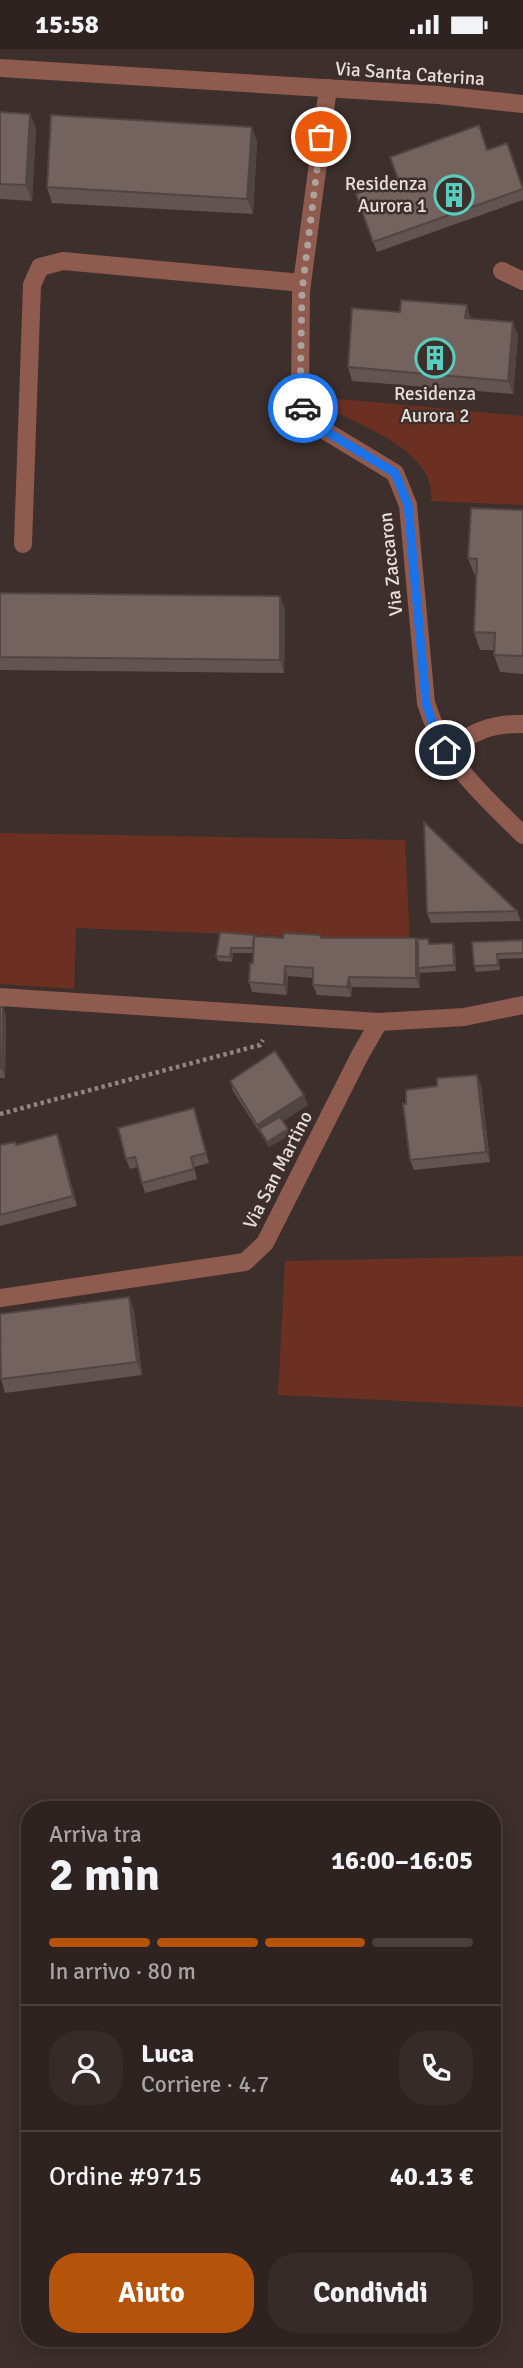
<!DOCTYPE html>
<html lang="it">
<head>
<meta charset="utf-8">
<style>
	:root { --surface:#2e2320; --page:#362b29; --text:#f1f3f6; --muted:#a7a4a5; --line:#49403e; --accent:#b45309 }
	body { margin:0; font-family:Signika,sans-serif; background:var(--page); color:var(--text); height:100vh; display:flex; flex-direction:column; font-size:26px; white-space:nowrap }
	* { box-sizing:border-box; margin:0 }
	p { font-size:23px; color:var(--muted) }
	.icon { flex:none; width:38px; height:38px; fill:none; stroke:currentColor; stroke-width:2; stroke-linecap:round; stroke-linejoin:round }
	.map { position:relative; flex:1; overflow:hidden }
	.panel { position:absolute; left:21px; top:1752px; width:480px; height:546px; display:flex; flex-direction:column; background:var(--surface); border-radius:28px; box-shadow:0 4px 18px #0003,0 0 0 2px var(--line) }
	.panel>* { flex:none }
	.pin { position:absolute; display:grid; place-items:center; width:60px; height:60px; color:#fff; margin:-30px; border:4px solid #fff; border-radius:50%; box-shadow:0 2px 7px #0007 }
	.courier { position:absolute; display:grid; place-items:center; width:70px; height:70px; margin:-35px; border:5px solid #1a73e8; border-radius:50%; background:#fff; color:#222; box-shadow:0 2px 9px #0007 }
	.headline em { font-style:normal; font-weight:800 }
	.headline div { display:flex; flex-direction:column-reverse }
	.headline { display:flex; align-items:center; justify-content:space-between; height:119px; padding:0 28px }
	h1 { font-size:46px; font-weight:800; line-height:52px }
	.bar { display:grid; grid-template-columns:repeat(4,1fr); gap:10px 7px; align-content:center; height:84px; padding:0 28px }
	.bar i { height:9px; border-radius:5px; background:var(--line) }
	.bar .selected { background:var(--accent) }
	.bar p { grid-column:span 4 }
	.line { display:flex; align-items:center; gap:18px; padding:0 28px; border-top:2px solid var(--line) }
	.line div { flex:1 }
	.round { display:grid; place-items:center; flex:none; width:74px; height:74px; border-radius:28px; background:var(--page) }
	.action { display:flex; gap:14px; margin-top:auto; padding:14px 28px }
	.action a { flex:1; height:80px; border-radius:28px; background:var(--accent); color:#fff; font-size:28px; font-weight:800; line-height:80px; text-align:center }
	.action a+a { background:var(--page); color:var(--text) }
	.status { display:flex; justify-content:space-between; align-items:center; height:49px; padding:0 35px; background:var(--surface); direction:ltr }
	.status svg { height:19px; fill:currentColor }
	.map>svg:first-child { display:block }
	.green { fill:#6c3023 }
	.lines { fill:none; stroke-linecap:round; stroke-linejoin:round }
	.path { stroke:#918682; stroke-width:4.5; stroke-dasharray:3.5 3.5; stroke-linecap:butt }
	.minor { stroke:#905b4f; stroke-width:18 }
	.wall { fill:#635451 }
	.shaded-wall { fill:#504542 }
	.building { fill:#73625e; stroke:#504542; stroke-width:2 }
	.done { stroke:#aca19d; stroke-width:7; stroke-dasharray:0 12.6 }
	.route { stroke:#1a73e8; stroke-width:9 }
	.labels { text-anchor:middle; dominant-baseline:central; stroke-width:5; stroke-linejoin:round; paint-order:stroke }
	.street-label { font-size:19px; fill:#e7dedb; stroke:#3d2f2b }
	.poi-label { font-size:19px; fill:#e7dedb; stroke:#3d2f2b; text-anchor:end }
</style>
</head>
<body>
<div class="status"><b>15:58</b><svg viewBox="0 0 49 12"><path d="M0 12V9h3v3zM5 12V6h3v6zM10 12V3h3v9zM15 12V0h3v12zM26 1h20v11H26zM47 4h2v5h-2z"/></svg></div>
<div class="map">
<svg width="523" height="2319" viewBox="0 0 523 2319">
	<rect width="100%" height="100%" fill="#3d2f2b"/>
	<!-- green -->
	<g class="green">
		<path d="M329,349l194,18v89l-92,-4c6,-49 -66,-73 -101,-92z"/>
		<polygon points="0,784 405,791 410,892 76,879 74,940 0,935"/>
		<polygon points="523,1207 523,1358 278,1346 285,1212"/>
	</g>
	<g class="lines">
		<!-- path -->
		<polyline class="path" points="0,1065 260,996 263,991"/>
		<!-- minor -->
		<g class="minor">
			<polyline points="0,19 438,46 523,55"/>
			<path d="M328,39l-27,203 -1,109 9,21 86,52 13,32 18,198c19,61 54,89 97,132"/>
			<polyline points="502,222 523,232"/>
			<polyline points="23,495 32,236 40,218 63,212 302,234"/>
			<path d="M445,701c28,-17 44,-27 78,-26"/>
			<polyline points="0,948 379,973 464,968 523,956"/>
			<polyline points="0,1249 245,1213 265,1194 360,1006 379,973"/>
		</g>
	</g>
	<!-- wall -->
	<g class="wall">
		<polygon points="0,63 30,65 36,80 32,152 0,150"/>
		<polygon points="252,78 257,93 253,165 52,154 47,138"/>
		<polygon points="507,94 523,141 523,151 377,203 356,145"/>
		<polygon points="471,270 518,286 513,345 352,332 348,318"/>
		<polygon points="523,461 523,625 500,623 494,606 494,601 480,601 474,583 476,527 475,527 468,509"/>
		<polygon points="0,544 285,560 284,624 0,621"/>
		<polygon points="517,862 521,872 431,874 427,864"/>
		<polygon points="255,887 321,889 430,895 453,894 455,899 456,922 420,924 420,923 420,939 352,938 351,948 317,946 313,936 313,929 288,927 287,946 252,943 249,933 253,914 253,904 233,904 232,913 218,912 216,907"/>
		<polygon points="523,891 523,909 499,910 500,921 476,923 474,917"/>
		<polygon points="0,958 3,958 6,968 5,1029 0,1029"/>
		<polygon points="230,1032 308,1056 283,1072 290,1086 269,1098 233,1042"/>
		<polygon points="481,1036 490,1113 414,1121 410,1111 406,1055"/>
		<polygon points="194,1059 209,1114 194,1118 197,1130 145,1144 137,1118 130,1120 126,1110"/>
		<polygon points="61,1095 77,1157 0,1177 0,1096"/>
		<polygon points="129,1248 134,1262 142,1326 5,1344 1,1330"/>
	</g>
	<!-- shaded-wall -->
	<g class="shaded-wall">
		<polygon points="30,65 36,80 32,152 26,136"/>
		<polygon points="252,78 257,93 253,165 247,150"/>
		<polygon points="467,256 471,270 465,269"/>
		<polygon points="513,273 518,286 513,345 508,332"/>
		<polygon points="280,547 285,560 284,624 280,611"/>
		<polygon points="416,889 420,899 418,919 420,923 420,939 416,929"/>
		<polygon points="453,894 455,899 456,922 454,916"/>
		<polygon points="231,899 233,904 232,913 230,908"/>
		<polygon points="285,917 288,927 287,946 284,936"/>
		<polygon points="349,928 352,938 351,948 347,938"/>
		<polygon points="3,958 6,968 5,1029 2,1019"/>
		<polygon points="477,1026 481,1036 490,1113 486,1103"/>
		<polygon points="304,1046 308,1056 262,1085 257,1076"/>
		<polygon points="288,1080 290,1086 269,1098 267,1093"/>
		<polygon points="57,1085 61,1095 77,1157 73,1147"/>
		<polygon points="129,1248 134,1262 142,1326 137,1313"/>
	</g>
	<!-- building -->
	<g class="building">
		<polygon points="0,63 30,65 26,136 0,135"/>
		<polygon points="51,66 252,78 247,150 47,138"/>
		<polygon points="479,76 487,101 507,94 523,140 373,193 356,145 398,130 390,108"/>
		<polygon points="401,251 467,256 465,269 513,273 508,332 348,318 352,259 400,263"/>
		<polygon points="471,459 523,461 523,607 494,606 495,584 474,583 477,510 468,509"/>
		<polygon points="0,544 280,547 280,611 0,608"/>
		<polygon points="424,773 517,862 427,864"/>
		<polygon points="220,883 254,886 253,899 231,899 230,908 216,907"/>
		<polygon points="284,884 320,886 321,889 416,889 416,929 349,928 347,938 313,936 313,919 285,917 284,936 249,933 250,914 253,914 254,887 283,889"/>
		<polygon points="416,890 428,890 429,895 453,894 454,916 418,919 418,894"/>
		<polygon points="523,891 523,904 497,905 498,916 474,917 472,893"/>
		<polygon points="0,958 3,958 2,1019 0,1019"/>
		<polygon points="275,1002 304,1046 257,1076 230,1032"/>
		<polygon points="477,1026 486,1103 410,1111 403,1055 406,1055 406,1041 437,1037 437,1029"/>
		<polygon points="194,1059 206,1104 191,1108 194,1120 142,1134 135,1108 126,1110 118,1079"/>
		<polygon points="280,1068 288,1080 267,1093 259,1080"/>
		<polygon points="57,1085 73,1147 0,1166 0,1096 15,1093 16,1096"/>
		<polygon points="129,1248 137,1313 1,1330 0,1265"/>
	</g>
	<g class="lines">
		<!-- done -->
		<polyline class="done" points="303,359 300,351 302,242 321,88"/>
		<!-- route -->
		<polyline class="route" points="303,359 309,372 395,424 408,456 426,654 433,676 445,701"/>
	</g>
	<!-- icons -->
	<defs>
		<g id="building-ring" transform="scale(2.0125)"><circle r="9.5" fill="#3d2f2b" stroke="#59cebf" stroke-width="1.5"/><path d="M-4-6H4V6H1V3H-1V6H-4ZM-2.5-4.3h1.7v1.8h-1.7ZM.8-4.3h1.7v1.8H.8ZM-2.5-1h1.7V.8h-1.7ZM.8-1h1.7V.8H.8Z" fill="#59cebf"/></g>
	</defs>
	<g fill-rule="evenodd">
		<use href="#building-ring" x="454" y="146"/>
		<use href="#building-ring" x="435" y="309"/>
	</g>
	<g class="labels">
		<!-- street labels -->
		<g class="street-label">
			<text transform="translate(410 25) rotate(4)">Via Santa Caterina</text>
			<text transform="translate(391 515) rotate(-96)">Via Zaccaron</text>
			<text transform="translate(278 1121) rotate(-63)">Via San Martino</text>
		</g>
		<!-- poi labels -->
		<g class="poi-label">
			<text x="427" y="135">Residenza<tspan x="427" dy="22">Aurora 1</tspan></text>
			<text x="435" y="345" text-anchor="middle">Residenza<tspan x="435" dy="22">Aurora 2</tspan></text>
		</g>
	</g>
</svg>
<div class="pin" style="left:321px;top:88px;background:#ea580c"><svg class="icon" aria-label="bag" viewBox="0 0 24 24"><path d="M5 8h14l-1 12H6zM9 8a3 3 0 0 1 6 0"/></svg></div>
<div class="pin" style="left:445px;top:701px;background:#1f2937"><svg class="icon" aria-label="home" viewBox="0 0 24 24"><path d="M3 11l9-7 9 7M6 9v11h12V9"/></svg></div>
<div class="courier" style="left:303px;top:359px"><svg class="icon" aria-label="car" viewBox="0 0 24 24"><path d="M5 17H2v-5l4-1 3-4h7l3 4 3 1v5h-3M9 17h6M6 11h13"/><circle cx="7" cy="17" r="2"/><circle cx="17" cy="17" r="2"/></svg></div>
<section class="panel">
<div class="headline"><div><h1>2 min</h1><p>Arriva tra</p></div><em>16:00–16:05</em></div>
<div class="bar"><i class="selected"></i><i class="selected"></i><i class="selected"></i><i></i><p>In arrivo · 80 m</p></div>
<div class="line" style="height:126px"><a class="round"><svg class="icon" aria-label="person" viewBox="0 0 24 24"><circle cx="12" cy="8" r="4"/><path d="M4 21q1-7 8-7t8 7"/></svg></a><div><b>Luca</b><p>Corriere · 4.7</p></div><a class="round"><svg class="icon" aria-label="phone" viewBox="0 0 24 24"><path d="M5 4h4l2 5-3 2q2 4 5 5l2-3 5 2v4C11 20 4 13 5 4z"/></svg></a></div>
<div class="line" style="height:91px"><div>Ordine #9715</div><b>40.13 €</b></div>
<div class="action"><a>Aiuto</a><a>Condividi</a></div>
</section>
</div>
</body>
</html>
